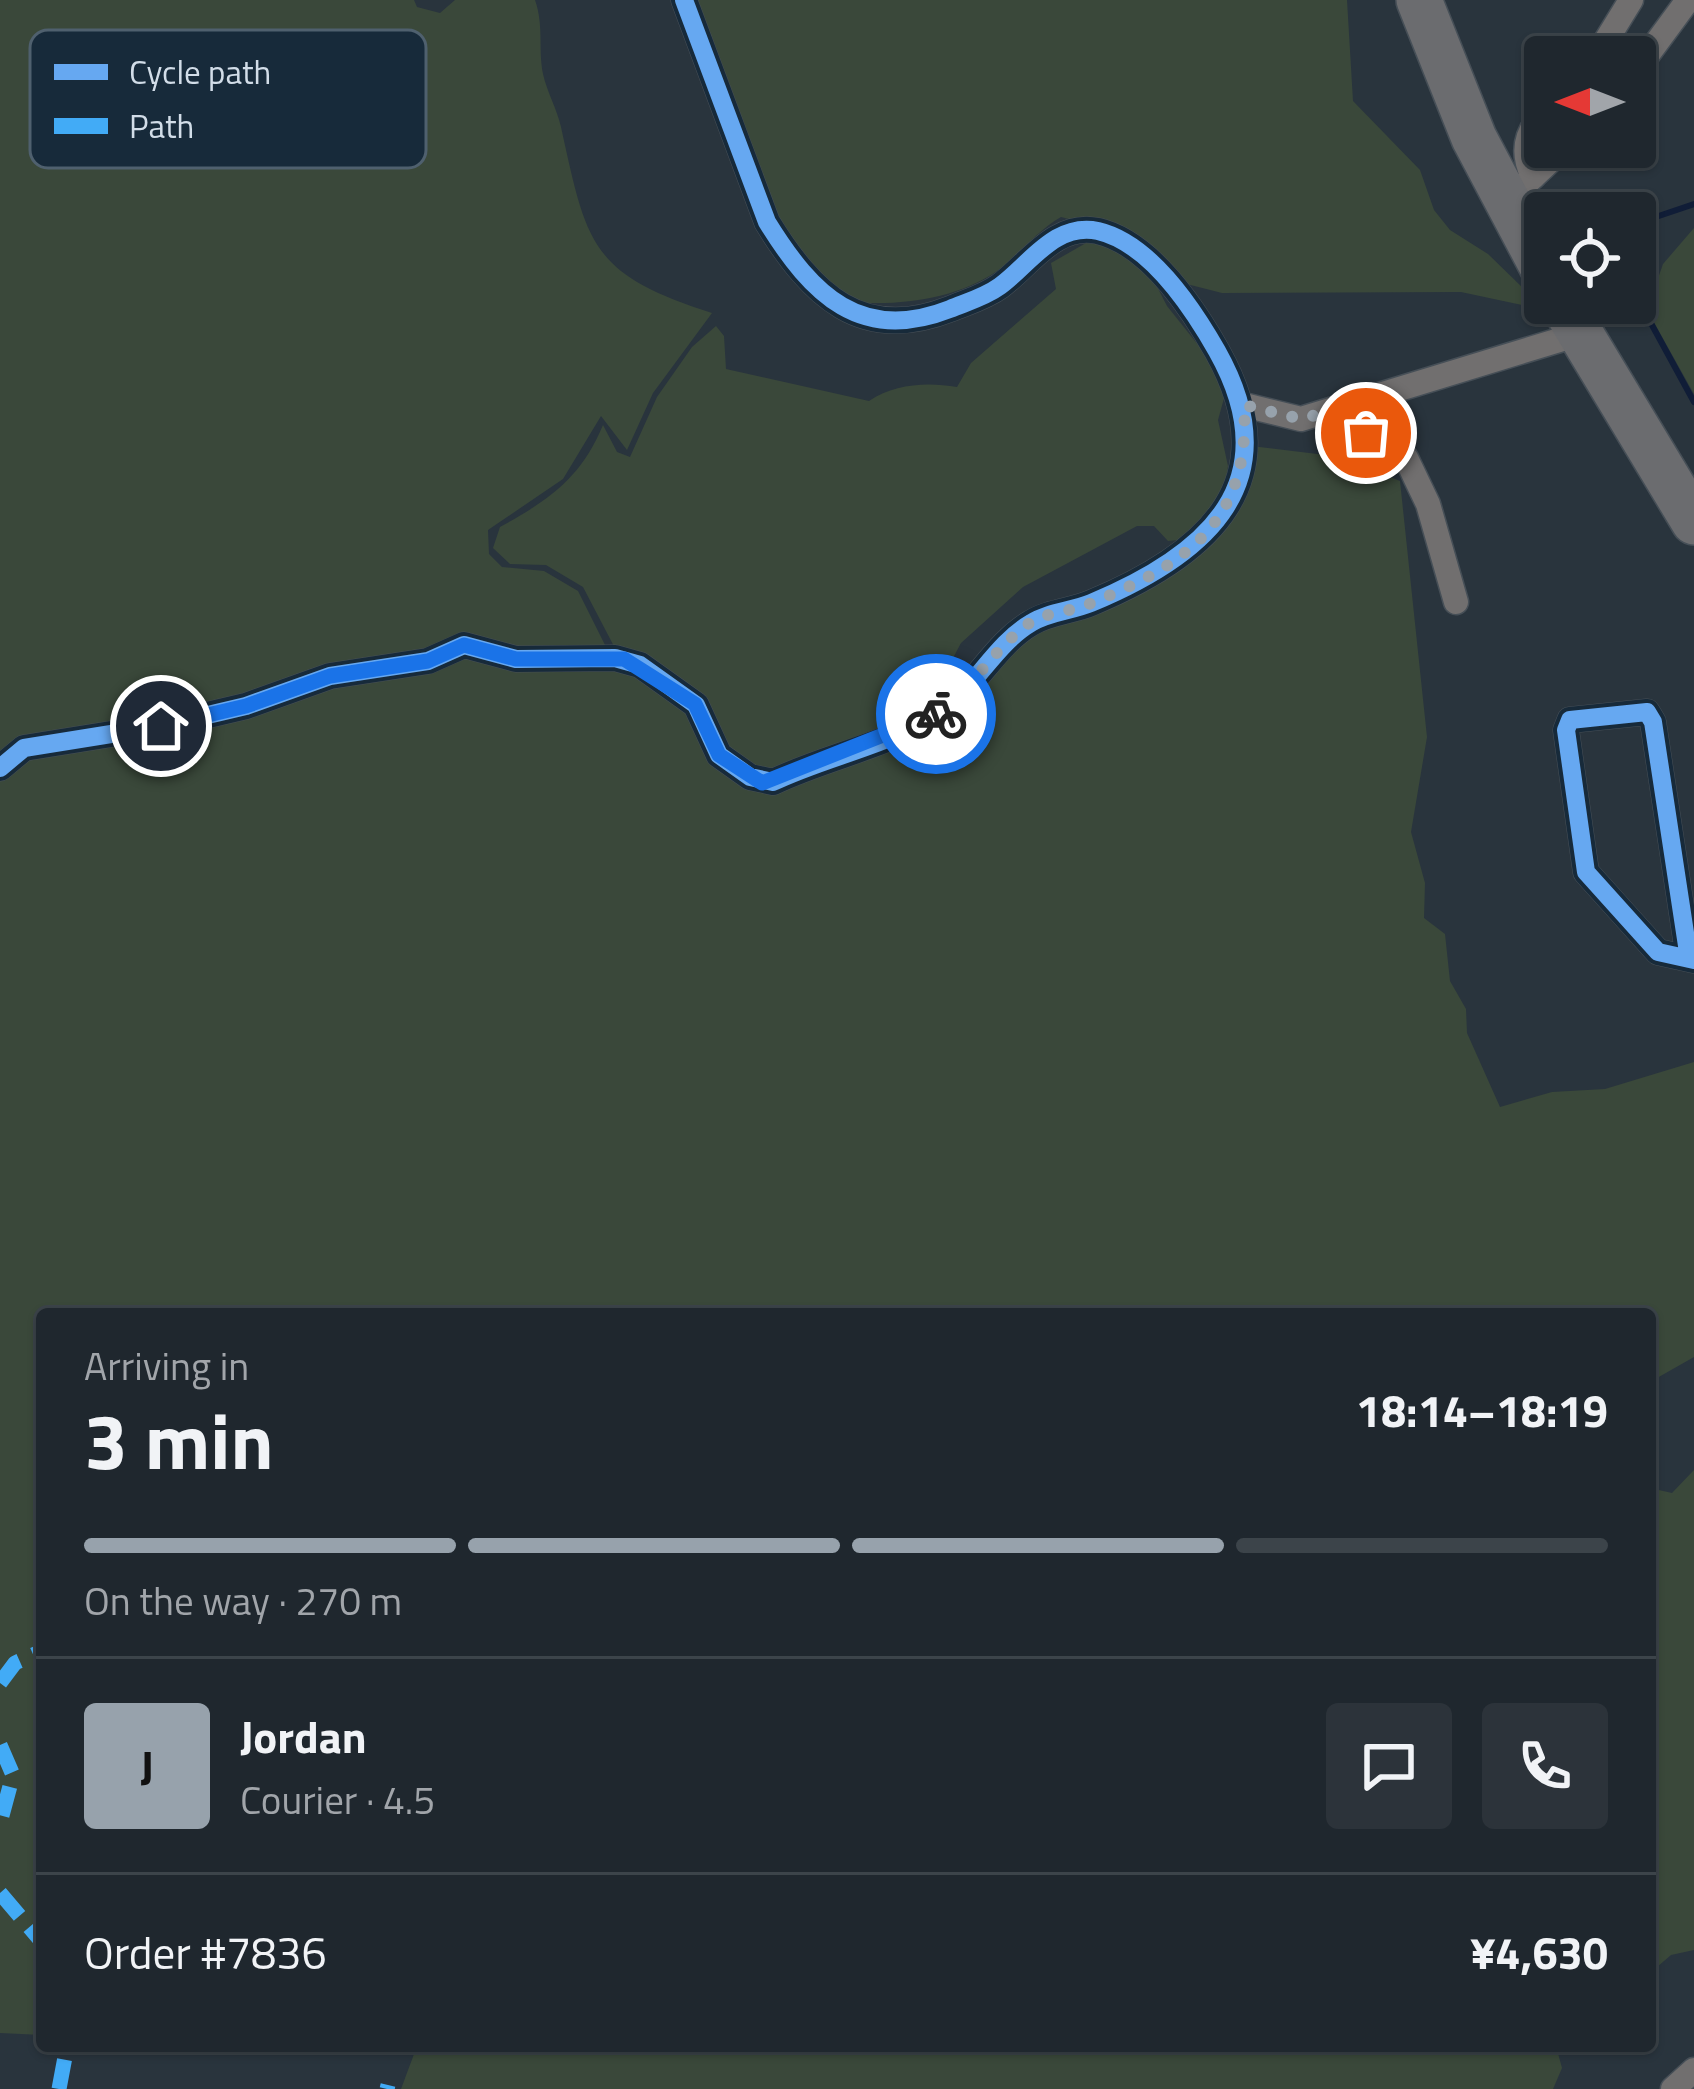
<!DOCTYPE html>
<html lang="en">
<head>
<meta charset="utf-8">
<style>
	:root { --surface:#1f272e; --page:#2c333a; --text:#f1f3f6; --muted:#a1a5aa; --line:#3c444a; --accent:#97a2ac }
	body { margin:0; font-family:"Titillium Web",sans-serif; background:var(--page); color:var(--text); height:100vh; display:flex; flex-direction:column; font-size:45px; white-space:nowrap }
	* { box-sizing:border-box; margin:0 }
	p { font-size:39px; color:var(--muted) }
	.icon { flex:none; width:66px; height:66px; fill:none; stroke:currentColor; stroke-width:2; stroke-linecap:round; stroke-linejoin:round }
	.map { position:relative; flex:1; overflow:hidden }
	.sheet { position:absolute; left:36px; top:1308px; width:1620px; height:744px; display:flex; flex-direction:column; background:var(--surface); border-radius:12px; box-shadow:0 3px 9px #0004,0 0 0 3px var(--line) }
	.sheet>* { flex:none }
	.needle { width:78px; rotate:270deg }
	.controls { position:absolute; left:1524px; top:36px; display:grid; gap:24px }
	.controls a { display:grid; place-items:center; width:132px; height:132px; border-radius:12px; background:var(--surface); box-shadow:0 3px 9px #0004,0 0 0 3px var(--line); font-size:60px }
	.pin { position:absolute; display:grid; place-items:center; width:102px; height:102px; color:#fff; margin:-51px; border:6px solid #fff; border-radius:50%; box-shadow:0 3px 12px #0007 }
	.courier { position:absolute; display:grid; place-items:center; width:120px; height:120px; margin:-60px; border:9px solid #1a73e8; border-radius:50%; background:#fff; color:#222; box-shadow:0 3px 15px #0007 }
	.summary em { font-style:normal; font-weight:700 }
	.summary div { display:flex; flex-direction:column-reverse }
	.summary { display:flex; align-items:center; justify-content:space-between; height:204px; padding:0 48px }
	h1 { font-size:78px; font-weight:700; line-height:90px }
	.bar { display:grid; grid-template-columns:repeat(4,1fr); gap:18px 12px; align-content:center; height:144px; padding:0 48px }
	.bar i { height:15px; border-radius:9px; background:var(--line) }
	.bar .on { background:var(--accent) }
	.bar p { grid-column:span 4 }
	.line { display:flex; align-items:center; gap:30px; padding:0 48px; border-top:3px solid var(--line) }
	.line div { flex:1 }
	.round { display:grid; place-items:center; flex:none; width:126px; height:126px; border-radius:12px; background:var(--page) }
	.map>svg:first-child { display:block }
	.green { fill:#3a483a }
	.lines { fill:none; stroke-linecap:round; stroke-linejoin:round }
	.stream { stroke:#101d37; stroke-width:6 }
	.street-casing { stroke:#464f57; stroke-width:27 }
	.highway-casing { stroke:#464f57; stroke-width:48 }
	.street { stroke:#716f6f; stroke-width:24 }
	.highway { stroke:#6b6c6f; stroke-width:45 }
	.quiet { stroke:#42abf6; stroke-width:15; stroke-dasharray:30 15; stroke-linecap:butt }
	.cycleway-casing { stroke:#172a3a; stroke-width:26 }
	.cycleway { stroke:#66a8f1; stroke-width:18 }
	.done { stroke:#97a2ac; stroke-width:12; stroke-dasharray:0 21.6 }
	.route { stroke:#1a73e8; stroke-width:15 }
	.key { fill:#172a3a; stroke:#4f606e; stroke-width:3 }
	.key-label { font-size:33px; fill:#d2dde8 }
</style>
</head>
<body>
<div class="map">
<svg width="1694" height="2089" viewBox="0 0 1694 2089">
	<rect width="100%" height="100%" fill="#29343d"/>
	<!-- green -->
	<g class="green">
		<path d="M0,0h414l3,7 23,6 15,-13h80c9,26 3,48 8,74 4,18 14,35 18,53 26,119 30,147 151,186l-59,80 -26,57 -26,-34 -38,63 -75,51 1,24 13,13 42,4 34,20 32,64 -135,-12 -475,121z"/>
		<path d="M690,0h657l6,101 67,69 14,40 16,20 38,24 37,36 -3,15 -61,-13 -239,1 -51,-13 -60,-50 -50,-13c-26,15 -41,38 -64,54 -43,30 -105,36 -155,30l-74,-88z"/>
		<polygon points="1694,228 1694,394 1647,310 1663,264"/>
		<path d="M1086,243l19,2 45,28 17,33 52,65 7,20 -8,29 10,46 -6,37 -35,36 -19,2 -14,-15h-17l-114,61 -62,56 -25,47 -39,22 -28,25 -96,40 -48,-26 -26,-47 -81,-50 -35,-67 -37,-22 -36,-1 -17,-16 7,-21c49,-27 81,-49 103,-102l14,27 13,5 27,-60 35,-50 24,-21 8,10 2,33 143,32c26,-17 57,-19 88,-14l14,-24 85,-74 -5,-26z"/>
		<polygon points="1251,446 1342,457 1400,481 1427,737 1411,832 1425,883 1424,918 1445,934 1450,981 1466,1009 1467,1033 1500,1107 1552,1092 1605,1089 1694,1062 1694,1357 1650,1382 1650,1314 42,1314 42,2035 0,2033 0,772 24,752 456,650 616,662 676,700 749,782 926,728 1026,633 1182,561"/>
		<polygon points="1694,1470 1694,1950 1671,1955 1650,1973 1650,1488 1672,1493"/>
		<polygon points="417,2046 1556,2046 1562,2068 1553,2089 401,2089"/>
	</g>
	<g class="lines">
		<!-- stream -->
		<g class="stream">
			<polyline points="1635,224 1694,204"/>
			<polyline points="1635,294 1694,402"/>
		</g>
		<!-- street casing -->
		<g class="street-casing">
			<g id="street">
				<polyline points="1596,57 1631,0"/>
				<polyline points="1635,72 1688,0"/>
				<path d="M1533,177c-12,-25 -8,-45 12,-64"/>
				<polyline points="1506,202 1565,147"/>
				<polyline points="1244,405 1301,419 1579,334"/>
				<polyline points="1328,412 1406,458 1428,504 1456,602"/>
				<path d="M0,768l24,-20 137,-22 85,-20 84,-30 98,-15 36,-16 52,14 99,-1 25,7 56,40 23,50 31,22 23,5c54,-26 118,-37 167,-70 35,-24 55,-68 91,-89 17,-11 41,-12 60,-20 118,-49 199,-122 126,-252 -25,-44 -68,-108 -119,-120 -43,-9 -68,33 -98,55 -15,11 -33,16 -50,23 -89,35 -138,-14 -183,-87l-83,-222"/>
				<polyline points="1689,959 1653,722 1647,712 1570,720 1566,730 1586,872 1658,952 1694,960"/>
				<polyline points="1673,2089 1694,2070"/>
			</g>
		</g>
		<!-- highway casing -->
		<g class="highway-casing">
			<g id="highway">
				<polyline points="1419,0 1474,138 1545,272"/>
				<polyline points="1562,303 1694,522"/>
			</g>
		</g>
		<!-- street -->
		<use href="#street" class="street"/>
		<!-- highway -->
		<use href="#highway" class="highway"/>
		<!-- quiet -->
		<g class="quiet">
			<polyline points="0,1683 15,1663 42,1651"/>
			<polyline points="0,1745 13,1775 0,1823"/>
			<polyline points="0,1893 42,1942"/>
			<polyline points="59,2089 67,2046"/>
			<polyline points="387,2089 388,2085"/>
		</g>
		<!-- cycleway casing -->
		<g class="cycleway-casing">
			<g id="cycleway">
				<path d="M0,768l24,-20 137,-22 85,-20 84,-30 98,-15 36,-16 52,14 99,-1 25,7 56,40 23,50 31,22 23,5c54,-26 118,-37 167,-70 35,-24 55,-68 91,-89 17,-11 41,-12 60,-20 118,-49 199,-122 126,-252 -25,-44 -68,-108 -119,-120 -43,-9 -68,33 -98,55 -15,11 -33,16 -50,23 -89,35 -138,-14 -183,-87l-83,-222"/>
				<polyline points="1689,959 1653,722 1647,712 1570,720 1566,730 1586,872 1658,952 1694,960"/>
			</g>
		</g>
		<!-- cycleway -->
		<use href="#cycleway" class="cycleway"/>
	</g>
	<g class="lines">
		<!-- done -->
		<path class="done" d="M936,714c36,-24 57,-65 92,-90 17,-12 42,-12 61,-20 100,-40 162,-85 155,-199l57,14 27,-7 38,21"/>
		<!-- route -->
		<polyline class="route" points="161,726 246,706 330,676 428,661 464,645 516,659 624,659 695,704 719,755 762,783 936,714"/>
	</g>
	<!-- legend -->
	<rect x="30" y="30" width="396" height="138" rx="18" class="key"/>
	<rect x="54" y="64" width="54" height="16" fill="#66a8f1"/>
	<rect x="54" y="118" width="54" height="16" fill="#42abf6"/>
	<g class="key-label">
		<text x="129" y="84">Cycle path</text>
		<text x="129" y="138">Path</text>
	</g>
</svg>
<div class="controls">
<a><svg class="needle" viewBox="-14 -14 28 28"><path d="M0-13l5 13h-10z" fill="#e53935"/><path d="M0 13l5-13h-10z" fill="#a1a5aa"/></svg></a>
<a><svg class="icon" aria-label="locate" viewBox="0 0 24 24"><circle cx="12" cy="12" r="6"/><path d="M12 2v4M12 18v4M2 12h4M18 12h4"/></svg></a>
</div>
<div class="pin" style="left:1366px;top:433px;background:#ea580c"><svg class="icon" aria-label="bag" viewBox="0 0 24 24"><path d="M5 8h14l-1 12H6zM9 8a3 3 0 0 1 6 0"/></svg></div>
<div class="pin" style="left:161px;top:726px;background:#1f2937"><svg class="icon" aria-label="home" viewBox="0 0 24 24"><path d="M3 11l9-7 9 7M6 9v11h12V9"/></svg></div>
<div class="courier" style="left:936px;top:714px"><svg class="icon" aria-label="bike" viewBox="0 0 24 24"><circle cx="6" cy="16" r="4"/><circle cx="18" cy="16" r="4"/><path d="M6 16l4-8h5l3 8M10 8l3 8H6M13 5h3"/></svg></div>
<section class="sheet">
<div class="summary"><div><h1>3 min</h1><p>Arriving in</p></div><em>18:14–18:19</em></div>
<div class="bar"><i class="on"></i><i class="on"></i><i class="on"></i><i></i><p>On the way · 270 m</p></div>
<div class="line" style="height:216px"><b class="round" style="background:var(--accent);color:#111">J</b><div><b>Jordan</b><p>Courier · 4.5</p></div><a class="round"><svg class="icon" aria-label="chat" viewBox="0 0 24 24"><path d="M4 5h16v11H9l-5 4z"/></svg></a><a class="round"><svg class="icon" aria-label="phone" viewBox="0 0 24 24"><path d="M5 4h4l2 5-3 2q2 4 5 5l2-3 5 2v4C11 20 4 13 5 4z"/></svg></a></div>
<div class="line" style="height:156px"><div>Order #7836</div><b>¥4,630</b></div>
</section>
</div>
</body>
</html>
